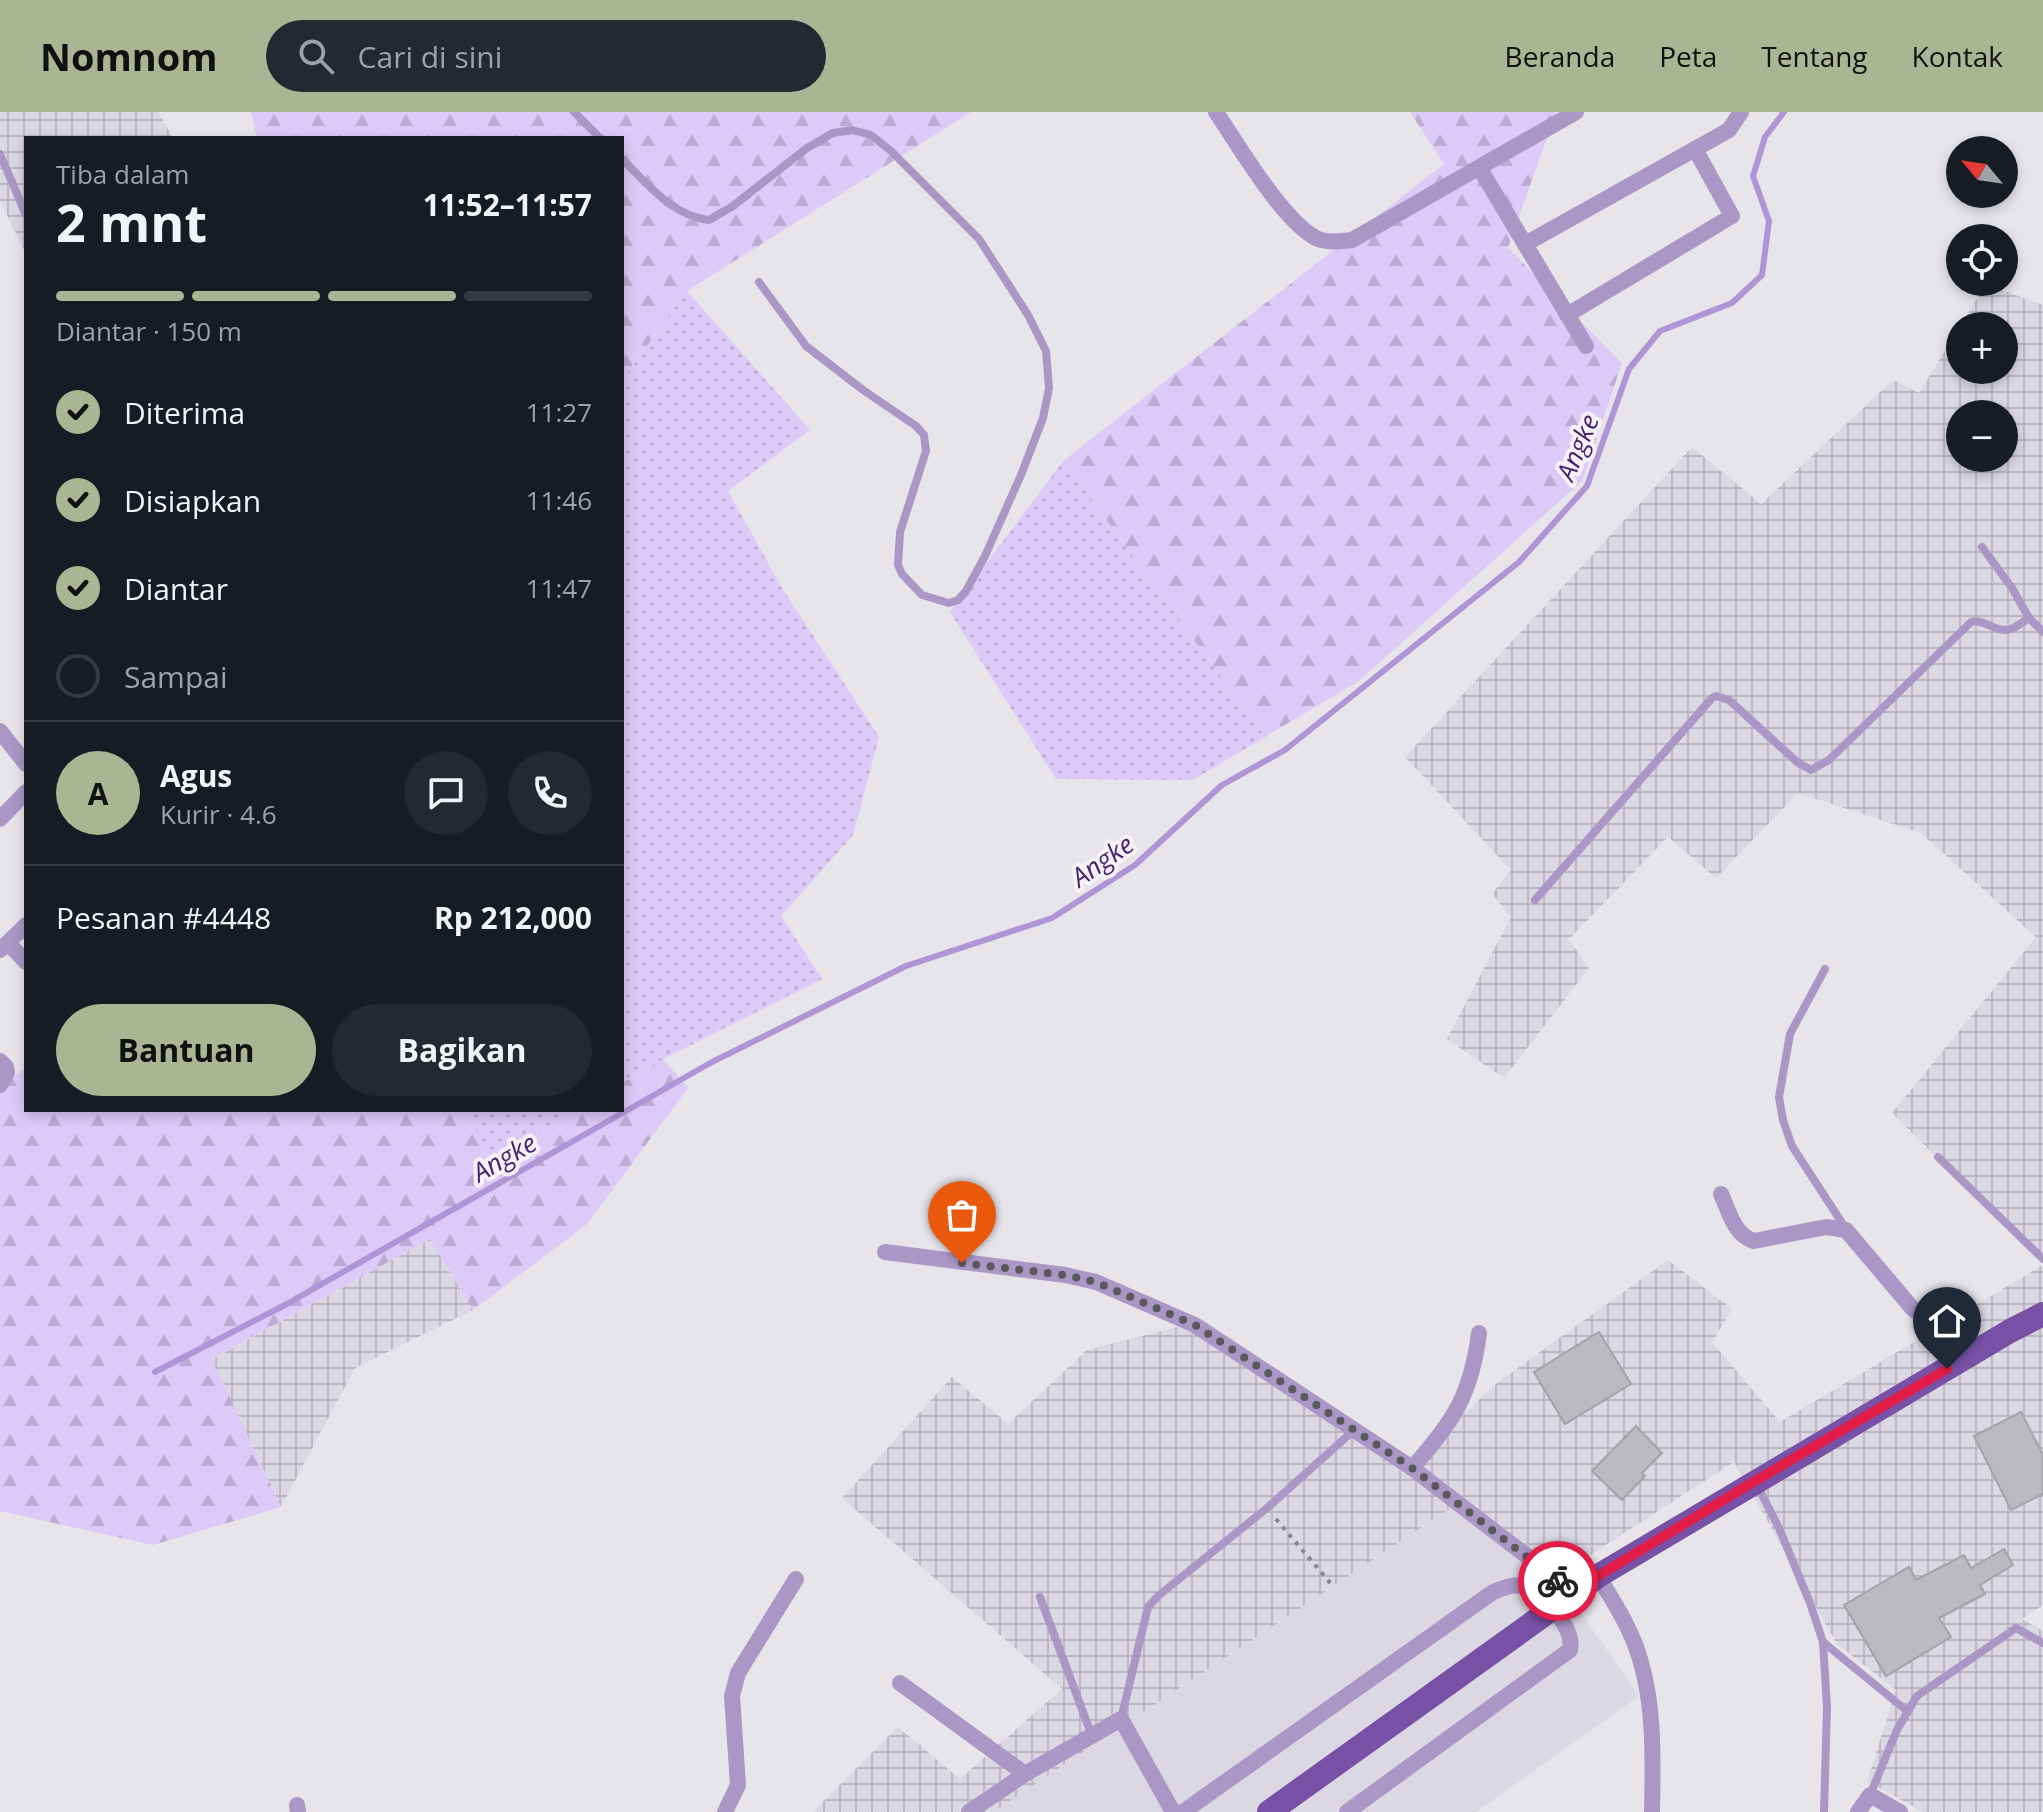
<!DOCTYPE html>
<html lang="id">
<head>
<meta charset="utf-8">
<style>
	:root { --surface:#171b24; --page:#242831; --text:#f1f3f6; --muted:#9ea1a6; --line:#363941; --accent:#abb593 }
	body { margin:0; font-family:"Open Sans",sans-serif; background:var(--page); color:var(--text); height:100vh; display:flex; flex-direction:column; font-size:30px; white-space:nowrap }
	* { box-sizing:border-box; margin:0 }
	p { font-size:26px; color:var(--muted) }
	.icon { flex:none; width:44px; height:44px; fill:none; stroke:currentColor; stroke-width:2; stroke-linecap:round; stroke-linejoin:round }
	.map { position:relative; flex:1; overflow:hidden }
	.details { position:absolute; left:24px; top:24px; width:600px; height:976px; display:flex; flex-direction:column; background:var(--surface); border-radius:0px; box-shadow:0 4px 12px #0003 }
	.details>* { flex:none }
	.needle { width:52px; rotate:299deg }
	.tools { position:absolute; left:1946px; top:24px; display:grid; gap:16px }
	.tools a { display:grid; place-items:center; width:72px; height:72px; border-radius:50%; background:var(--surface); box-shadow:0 4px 12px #0003; font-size:40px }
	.pin { position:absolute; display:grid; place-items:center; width:68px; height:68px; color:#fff; margin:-82px -34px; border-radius:50% 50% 50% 0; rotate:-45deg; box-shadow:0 0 8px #0007 }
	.pin .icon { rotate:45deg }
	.courier { position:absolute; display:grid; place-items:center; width:80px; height:80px; margin:-40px; border:6px solid #e11d48; border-radius:50%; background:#fff; color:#222; box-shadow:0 2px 10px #0007 }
	.summary em { font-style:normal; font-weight:700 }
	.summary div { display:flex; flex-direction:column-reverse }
	.summary { display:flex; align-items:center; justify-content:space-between; height:136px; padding:0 32px }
	h1 { font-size:52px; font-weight:700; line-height:60px }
	.bar { display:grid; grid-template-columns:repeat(4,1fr); gap:12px 8px; align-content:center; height:96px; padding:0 32px }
	.bar i { height:10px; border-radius:6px; background:var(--line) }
	.bar .on { background:var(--accent) }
	.bar p { grid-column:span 4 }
	.line { display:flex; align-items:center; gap:20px; padding:0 32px; border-top:2px solid var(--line) }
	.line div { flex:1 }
	.round { display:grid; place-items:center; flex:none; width:84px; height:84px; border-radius:42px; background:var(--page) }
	ol { padding:0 32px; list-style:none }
	li { display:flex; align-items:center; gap:24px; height:88px }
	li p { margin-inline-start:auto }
	li .icon { padding:8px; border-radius:50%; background:var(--accent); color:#111; stroke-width:4 }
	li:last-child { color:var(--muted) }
	li i { width:44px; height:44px; border:4px solid var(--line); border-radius:50% }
	.action { display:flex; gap:16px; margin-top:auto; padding:16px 32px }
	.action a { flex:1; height:92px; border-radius:48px; background:var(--accent); color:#111; font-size:32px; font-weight:700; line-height:92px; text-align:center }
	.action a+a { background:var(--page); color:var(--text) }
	header { display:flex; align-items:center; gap:48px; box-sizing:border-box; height:112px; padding:0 40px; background:var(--accent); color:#111 }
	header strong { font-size:38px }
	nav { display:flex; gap:44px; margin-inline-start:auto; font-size:28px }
	.search { width:560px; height:72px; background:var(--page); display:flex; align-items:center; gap:20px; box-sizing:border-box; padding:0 28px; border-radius:44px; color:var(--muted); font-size:30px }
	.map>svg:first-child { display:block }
	.built { fill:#dbd7e3 }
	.industrial { fill:url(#industrial-grid); fill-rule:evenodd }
	.grass { fill:url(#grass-dots) }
	.forest { fill:url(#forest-firs) }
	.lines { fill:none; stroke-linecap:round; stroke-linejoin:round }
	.stream { stroke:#b095d6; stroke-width:6 }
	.building { fill:#bcbabf; stroke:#a4a2a7; stroke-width:2 }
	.path { stroke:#87868a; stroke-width:4; stroke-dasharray:4 6; stroke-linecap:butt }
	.service { stroke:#aa97c6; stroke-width:8 }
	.minor { stroke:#aa97c6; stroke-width:16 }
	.primary { stroke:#7851a6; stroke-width:24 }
	.done { stroke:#59585a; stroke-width:8; stroke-dasharray:0 14.4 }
	.route { stroke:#e11d48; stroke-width:10 }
	.labels { text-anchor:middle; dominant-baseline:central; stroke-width:8; stroke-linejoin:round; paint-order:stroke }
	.water-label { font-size:26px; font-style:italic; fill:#48216e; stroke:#f4f2f7 }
</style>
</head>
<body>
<header>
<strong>Nomnom</strong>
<div class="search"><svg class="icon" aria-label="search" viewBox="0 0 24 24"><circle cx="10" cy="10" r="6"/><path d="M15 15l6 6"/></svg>Cari di sini</div>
<nav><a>Beranda</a><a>Peta</a><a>Tentang</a><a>Kontak</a></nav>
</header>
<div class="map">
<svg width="2043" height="1700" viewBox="0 0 2043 1700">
	<defs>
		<pattern id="industrial-grid" width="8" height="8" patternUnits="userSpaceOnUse" patternTransform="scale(2)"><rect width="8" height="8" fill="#dbd7e3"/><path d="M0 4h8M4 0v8" fill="none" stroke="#bbb7c2"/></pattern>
		<pattern id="grass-dots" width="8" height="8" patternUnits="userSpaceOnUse" patternTransform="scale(2)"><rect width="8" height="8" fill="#dccaf8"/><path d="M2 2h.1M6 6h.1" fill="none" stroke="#bcacd3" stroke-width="1.8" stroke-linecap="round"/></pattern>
		<pattern id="forest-firs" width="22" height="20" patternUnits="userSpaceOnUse" patternTransform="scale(2)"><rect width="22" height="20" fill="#dccaf8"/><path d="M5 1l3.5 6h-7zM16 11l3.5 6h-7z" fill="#bcacd3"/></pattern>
	</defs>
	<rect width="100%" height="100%" fill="#e7e5ea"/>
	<!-- built -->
	<polygon class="built" points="1464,1387 1556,1465 1639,1584 1476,1700 993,1700"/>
	<!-- industrial -->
	<g class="industrial">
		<polygon points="0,0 158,0 173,26 26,26 26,142 0,89"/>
		<path d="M1986,172l57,21v958l-151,-150 144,-176 -115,-104 -123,-40 -82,85 -48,-41 -99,102 20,29 -85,110 -57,-39 64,-122 -19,-23 19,-24 -106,-113 287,-310 69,57 132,-124 26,13 41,-67v44h44v-44h-44zM1960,302h44v44h-44z"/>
		<polygon points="430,1127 473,1198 355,1256 281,1395 211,1248"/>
		<polygon points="1668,1148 1732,1197 1712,1230 1780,1310 2043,1153 2043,1493 2022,1507 2043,1519 2043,1700 1923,1700 1867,1669 1896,1578 1837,1532 1734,1350 1556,1465 1464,1387 993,1700 813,1700 898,1615 960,1667 1062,1577 842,1386 952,1265 1008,1312 1087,1238 1189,1212 1404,1357 1497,1271"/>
	</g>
	<!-- grass -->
	<g class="grass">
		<polygon points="687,179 810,318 728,379 782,476 879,625 853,723 781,804 822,867 663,947 622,971 622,268"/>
		<polygon points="1063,349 1265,625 1193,668 1056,667 950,500"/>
		<polygon points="465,998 576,998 492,1048"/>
	</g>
	<!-- forest -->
	<g class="forest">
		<polygon points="251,0 971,0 687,179 622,268 622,26 257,26"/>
		<polygon points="1410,0 1556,0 1508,136 1622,251 1582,369 1359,569 1265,625 1063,349 1444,52"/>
		<polygon points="663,947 688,976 587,1112 473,1198 430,1127 212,1247 281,1395 153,1433 0,1399 0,978 26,955 26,998 465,998 492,1047 576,998 622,998 622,971"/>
	</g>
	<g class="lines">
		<!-- stream -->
		<polyline class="stream" points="155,1260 285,1193 712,950 906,854 1052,806 1135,753 1222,673 1285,638 1519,450 1587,374 1629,257 1660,219 1732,191 1762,163 1769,109 1753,64 1765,25 1784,0"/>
	</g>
	<!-- building -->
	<g class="building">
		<polygon points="1599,1220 1631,1272 1565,1312 1534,1260"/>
		<polygon points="2021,1300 2043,1343 2043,1382 2011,1398 1974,1324"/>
		<polygon points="1636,1314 1662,1341 1642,1361 1645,1364 1622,1388 1592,1359"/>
		<polygon points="2004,1437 2013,1453 1980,1473 1985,1482 1939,1506 1951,1525 1886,1564 1844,1493 1909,1455 1916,1468 1964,1443 1971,1456"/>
	</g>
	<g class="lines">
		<!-- path -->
		<polyline class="path" points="1276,1407 1332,1473"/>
		<!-- service -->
		<g class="service">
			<polyline points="574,0 600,26"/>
			<polyline points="0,42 26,103"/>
			<path d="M622,47c26,25 50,57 87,61l24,-14 74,-58 26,-15 19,-3 19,5 20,16 88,88 49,76 18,36 3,37 -6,30 -22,57 -36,81 -19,35 -8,9 -9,3 -27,-8 -20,-21 -4,-9 2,-33 26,-81 -2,-16 -8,-9 -53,-36 -57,-44 -47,-64"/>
			<polyline points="1982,435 2012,476 2029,506 2043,520"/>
			<path d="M1535,788l177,-202 4,-2 13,4 68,62 14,8 18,-10 142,-138c14,-4 25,12 40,7 6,-2 13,-8 18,-11"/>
			<polyline points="1825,857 1790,922 1779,985 1783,1008 1792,1034 1846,1117"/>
			<polyline points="1938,1045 2043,1147"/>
			<polyline points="1757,1373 1779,1416 1810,1491 1823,1530 1827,1594 1824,1700"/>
			<polyline points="1040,1485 1092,1624"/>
			<polyline points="1823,1530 1907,1599"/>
			<polyline points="1121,1607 1148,1495 1158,1484 1267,1396 1353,1319"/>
			<polyline points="1870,1683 1897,1618 1917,1584 2016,1516 2043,1531"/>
		</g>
		<!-- minor -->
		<g class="minor">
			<path d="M1216,0c21,31 71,117 105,128 10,3 21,1 31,0l224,-128"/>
			<polyline points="1480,57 1586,234"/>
			<polyline points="1525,132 1729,18 1741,0"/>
			<polyline points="1567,203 1732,104 1695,37"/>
			<polyline points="0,619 26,652"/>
			<polyline points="0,707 26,680"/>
			<polyline points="8,831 26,850"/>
			<polyline points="0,838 26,813"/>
			<polyline points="0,949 6,955 7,961 0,973"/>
			<path d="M1721,1082c8,17 13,41 33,47l72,-14 20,3 66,78 59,48"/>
			<polyline points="885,1140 1065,1163 1096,1170 1195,1213 1412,1356 1575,1481"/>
			<path d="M1412,1356c41,-46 59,-72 67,-135"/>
			<path d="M1598,1464c14,23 29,46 38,71 19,52 17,110 16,165"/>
			<polyline points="900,1571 1025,1662"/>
			<polyline points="297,1693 298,1700"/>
			<polyline points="725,1700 738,1673 732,1584 738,1561 796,1467"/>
			<polyline points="969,1700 1025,1662 1121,1607 1173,1700"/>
			<path d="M1183,1700l310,-220c11,-4 20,-9 31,-5 20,7 51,41 46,63l-223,162"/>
			<polyline points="1858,1700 1870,1683 1900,1700"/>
		</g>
		<!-- primary -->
		<polyline class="primary" points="1269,1700 1598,1464 2010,1219 2043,1202"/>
	</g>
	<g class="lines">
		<!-- done -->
		<polyline class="done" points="962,1151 1065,1163 1096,1170 1195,1213 1412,1356 1558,1469"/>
		<!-- route -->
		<polyline class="route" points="1558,1469 1575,1481 1598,1464 1755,1369 1947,1257"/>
	</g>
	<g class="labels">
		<!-- water labels -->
		<g class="water-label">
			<text transform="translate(1577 335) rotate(-67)">Angke</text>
			<text transform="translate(1102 748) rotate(-35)">Angke</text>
			<text transform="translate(504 1045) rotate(-30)">Angke</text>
		</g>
	</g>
</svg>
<div class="tools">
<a><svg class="needle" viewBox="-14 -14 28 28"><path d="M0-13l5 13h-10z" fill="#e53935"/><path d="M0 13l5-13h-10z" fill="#9ea1a6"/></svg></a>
<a><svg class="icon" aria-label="locate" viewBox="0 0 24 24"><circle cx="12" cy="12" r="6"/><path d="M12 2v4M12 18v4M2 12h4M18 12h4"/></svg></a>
<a>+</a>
<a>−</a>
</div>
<div class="pin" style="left:962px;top:1151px;background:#ea580c"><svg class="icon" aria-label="bag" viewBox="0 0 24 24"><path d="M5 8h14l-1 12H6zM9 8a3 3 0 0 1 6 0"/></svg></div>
<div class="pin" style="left:1947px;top:1257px;background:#1f2937"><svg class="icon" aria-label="home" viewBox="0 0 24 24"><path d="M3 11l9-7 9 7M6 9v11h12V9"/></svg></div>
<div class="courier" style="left:1558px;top:1469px"><svg class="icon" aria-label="bike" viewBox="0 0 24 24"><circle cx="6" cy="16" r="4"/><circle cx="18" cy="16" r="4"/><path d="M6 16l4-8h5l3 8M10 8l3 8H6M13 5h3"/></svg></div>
<section class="details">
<div class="summary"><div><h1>2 mnt</h1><p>Tiba dalam</p></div><em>11:52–11:57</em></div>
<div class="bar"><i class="on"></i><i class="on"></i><i class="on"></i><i></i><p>Diantar · 150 m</p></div>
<ol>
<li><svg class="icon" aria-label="check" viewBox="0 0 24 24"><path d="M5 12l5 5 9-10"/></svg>Diterima<p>11:27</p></li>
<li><svg class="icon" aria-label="check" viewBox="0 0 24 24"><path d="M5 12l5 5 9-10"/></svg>Disiapkan<p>11:46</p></li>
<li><svg class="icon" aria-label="check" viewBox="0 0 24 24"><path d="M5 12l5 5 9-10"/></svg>Diantar<p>11:47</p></li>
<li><i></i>Sampai</li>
</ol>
<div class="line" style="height:144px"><b class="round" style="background:var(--accent);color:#111">A</b><div><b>Agus</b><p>Kurir · 4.6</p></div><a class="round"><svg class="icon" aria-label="chat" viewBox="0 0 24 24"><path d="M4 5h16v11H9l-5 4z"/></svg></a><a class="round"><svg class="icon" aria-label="phone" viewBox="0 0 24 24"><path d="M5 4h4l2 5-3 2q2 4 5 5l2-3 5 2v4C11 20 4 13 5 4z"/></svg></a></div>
<div class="line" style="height:104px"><div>Pesanan #4448</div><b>Rp 212,000</b></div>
<div class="action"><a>Bantuan</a><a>Bagikan</a></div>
</section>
</div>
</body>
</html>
